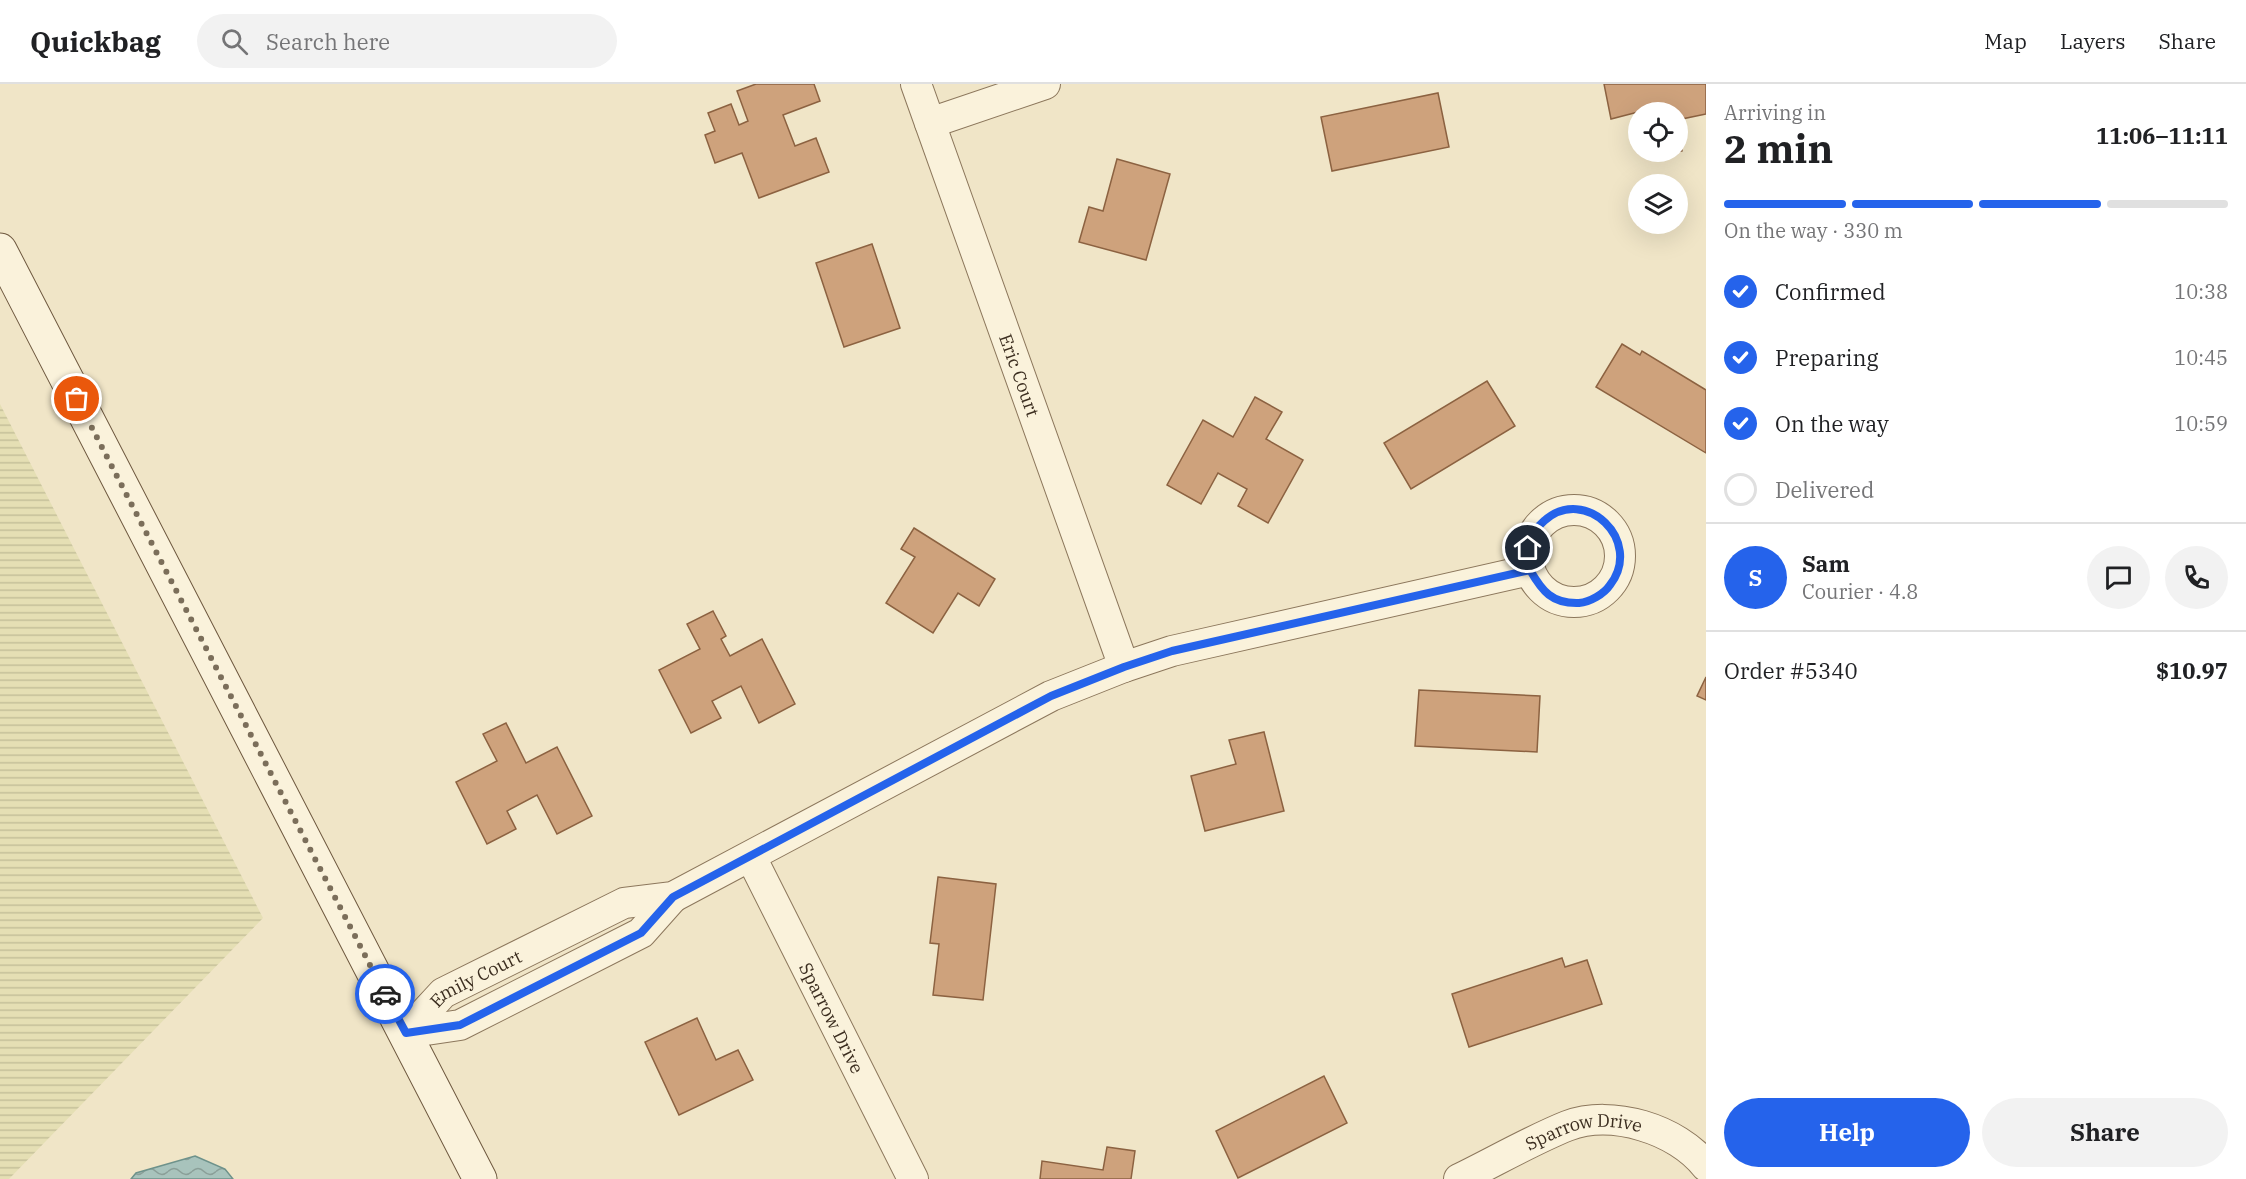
<!DOCTYPE html>
<html lang="en">
<head>
<meta charset="utf-8">
<style>
	:root { --surface:#fff; --page:#f2f2f2; --text:#202124; --muted:#757577; --line:#e0e0e0; --accent:#2563eb }
	body { margin:0; font-family:"IBM Plex Serif",serif; background:var(--page); color:var(--text); height:100vh; display:flex; flex-direction:column; font-size:22px; white-space:nowrap }
	* { box-sizing:border-box; margin:0 }
	p { font-size:20px; color:var(--muted) }
	.icon { flex:none; width:33px; height:33px; fill:none; stroke:currentColor; stroke-width:2; stroke-linecap:round; stroke-linejoin:round }
	.map { position:relative; flex:1; overflow:hidden }
	.sheet { display:flex; flex-direction:column; background:var(--surface); width:540px }
	.sheet>* { flex:none }
	.controls { position:absolute; left:1628px; top:18px; display:grid; gap:12px }
	.controls a { display:grid; place-items:center; width:60px; height:60px; border-radius:50%; background:var(--surface); box-shadow:0 6px 24px #0002; font-size:30px }
	.pin { position:absolute; display:grid; place-items:center; width:51px; height:51px; color:#fff; margin:-26px; border:3px solid #fff; border-radius:50%; box-shadow:0 2px 6px #0007 }
	.courier { position:absolute; display:grid; place-items:center; width:60px; height:60px; margin:-30px; border:4px solid #2563eb; border-radius:50%; background:#fff; color:#222; box-shadow:0 2px 8px #0007 }
	.overview em { font-style:normal; font-weight:700 }
	.overview div { display:flex; flex-direction:column-reverse }
	.overview { display:flex; align-items:center; justify-content:space-between; height:102px; padding:0 18px }
	h1 { font-size:39px; font-weight:700; line-height:45px }
	.bar { display:grid; grid-template-columns:repeat(4,1fr); gap:9px 6px; align-content:center; height:72px; padding:0 18px }
	.bar i { height:8px; border-radius:4px; background:var(--line) }
	.bar .active { background:var(--accent) }
	.bar p { grid-column:span 4 }
	.line { display:flex; align-items:center; gap:15px; padding:0 18px; border-top:2px solid var(--line) }
	.line div { flex:1 }
	.round { display:grid; place-items:center; flex:none; width:63px; height:63px; border-radius:32px; background:var(--page) }
	ol { padding:0 18px; list-style:none }
	li { display:flex; align-items:center; gap:18px; height:66px }
	li p { margin-inline-start:auto }
	li .icon { padding:6px; border-radius:50%; background:var(--accent); color:#fff; stroke-width:4 }
	li:last-child { color:var(--muted) }
	li i { width:33px; height:33px; border:3px solid var(--line); border-radius:50% }
	.cta { display:flex; gap:12px; margin-top:auto; padding:12px 18px }
	.cta a { flex:1; height:69px; border-radius:36px; background:var(--accent); color:#fff; font-size:24px; font-weight:700; line-height:69px; text-align:center }
	.cta a+a { background:var(--page); color:var(--text) }
	header { display:flex; align-items:center; gap:36px; box-sizing:border-box; height:84px; padding:0 30px; background:var(--surface); border-bottom:2px solid var(--line) }
	header strong { font-size:28px }
	nav { display:flex; gap:33px; margin-inline-start:auto; font-size:21px }
	.search { width:420px; height:54px; background:var(--page); display:flex; align-items:center; gap:15px; box-sizing:border-box; padding:0 21px; border-radius:33px; color:var(--muted); font-size:22px }
	main { display:flex; flex:1; min-height:0 }
	.map>svg:first-child { display:block }
	.farmland { fill:url(#farmland-rules) }
	.water { fill:url(#water-waves); stroke:#6e928b; stroke-width:1.5 }
	.building { fill:#cea27c; stroke:#8c6241; stroke-width:1.5 }
	.lines { fill:none; stroke-linecap:round; stroke-linejoin:round }
	.street-casing { stroke:#8c775c; stroke-width:32 }
	.secondary-casing { stroke:#6e583f; stroke-width:35 }
	.street { stroke:#faf2db; stroke-width:30 }
	.secondary { stroke:#faf2db; stroke-width:33 }
	.done { stroke:#7b6e5a; stroke-width:6; stroke-dasharray:0 10.8 }
	.route { stroke:#2563eb; stroke-width:8 }
	.labels { text-anchor:middle; dominant-baseline:central; stroke-width:4.5; stroke-linejoin:round; paint-order:stroke }
	.street-label { font-size:18px; fill:#3c2e20; stroke:#f7efd7 }
</style>
</head>
<body>
<header>
<strong>Quickbag</strong>
<div class="search"><svg class="icon" aria-label="search" viewBox="0 0 24 24"><circle cx="10" cy="10" r="6"/><path d="M15 15l6 6"/></svg>Search here</div>
<nav><a>Map</a><a>Layers</a><a>Share</a></nav>
</header>
<main>
<div class="map">
<svg width="1706" height="1095" viewBox="0 0 1706 1095">
	<defs>
		<pattern id="farmland-rules" width="6" height="5" patternUnits="userSpaceOnUse" patternTransform="scale(1.5)"><rect width="6" height="5" fill="#e5dfb4"/><path d="M0 2.5h6" fill="none" stroke="#c5c09a"/></pattern>
		<pattern id="water-waves" width="16" height="10" patternUnits="userSpaceOnUse" patternTransform="scale(1.5)"><rect width="16" height="10" fill="#a8c3bc"/><path d="M0 5q4-4 8 0t8 0" fill="none" stroke="#8a9f98"/></pattern>
	</defs>
	<rect width="100%" height="100%" fill="#f0e5c7"/>
	<!-- farmland -->
	<polygon class="farmland" points="0,320 263,834 9,1095 0,1095"/>
	<!-- water -->
	<polygon class="water" points="195,1072 225,1085 233,1095 131,1095 136,1089"/>
	<!-- building -->
	<g class="building">
		<polygon points="756,0 814,0 820,17 783,31 795,62 816,54 829,88 759,114 742,69 715,79 705,51 715,47 708,29 731,20 739,41 748,37 737,7"/>
		<polygon points="1604,0 1706,0 1706,30 1677,36 1677,28 1638,28 1611,35"/>
		<polygon points="1438,9 1449,63 1332,87 1321,33"/>
		<polygon points="1677,39 1682,67 1655,72 1654,68 1677,68"/>
		<polygon points="1117,75 1170,90 1146,176 1079,158 1089,123 1103,127"/>
		<polygon points="872,160 900,244 844,263 816,179"/>
		<polygon points="1622,260 1640,271 1642,267 1706,306 1706,369 1596,303"/>
		<polygon points="1487,297 1515,342 1411,405 1384,359"/>
		<polygon points="1255,313 1282,328 1266,355 1303,376 1268,439 1238,422 1247,405 1218,389 1201,420 1167,401 1203,336 1233,353"/>
		<polygon points="914,444 995,495 979,522 958,509 933,549 886,519 915,473 901,465"/>
		<polygon points="713,527 726,552 721,555 730,572 762,555 795,620 759,639 741,602 712,617 721,634 691,649 659,586 700,565 687,540"/>
		<polygon points="1706,593 1706,616 1697,612"/>
		<polygon points="1419,606 1540,612 1537,668 1415,662"/>
		<polygon points="506,639 526,679 557,663 592,732 557,750 537,711 507,727 516,745 487,760 456,698 497,677 483,650"/>
		<polygon points="1264,648 1284,727 1205,747 1191,692 1236,680 1229,656"/>
		<polygon points="938,793 996,800 983,916 933,911 939,860 930,859"/>
		<polygon points="1562,874 1565,883 1587,876 1602,920 1469,963 1452,910"/>
		<polygon points="697,934 716,976 738,966 753,996 679,1031 645,958"/>
		<polygon points="1324,992 1347,1039 1238,1094 1216,1047"/>
		<polygon points="1107,1063 1135,1067 1131,1095 1040,1095 1042,1077 1103,1086"/>
	</g>
	<g class="lines">
		<!-- street casing -->
		<g class="street-casing">
			<g id="street">
				<path id="s1" d="M916,0l208,583"/>
				<polyline points="930,39 1045,0"/>
				<circle cx="1574" cy="472" r="46"/>
				<path id="s2" d="M751,773l162,322"/>
				<path id="s3" d="M406,949l37,-40 181,-90 49,-6 378,-201 73,-29 48,-16 358,-81"/>
				<polyline points="406,949 460,941 641,849 673,813"/>
				<path id="s4" d="M1459,1095c35,-17 73,-39 108,-53 45,-17 110,3 139,40"/>
			</g>
		</g>
		<!-- secondary casing -->
		<g class="secondary-casing">
			<polyline id="secondary" points="0,166 480,1095"/>
		</g>
		<!-- street -->
		<use href="#street" class="street"/>
		<!-- secondary -->
		<use href="#secondary" class="secondary"/>
	</g>
	<g class="lines">
		<!-- done -->
		<polyline class="done" points="77,315 385,910"/>
		<!-- route -->
		<path class="route" d="M385,910l21,39 54,-8 181,-92 32,-36 378,-201 73,-29 48,-16 358,-81c12,21 22,34 49,33 11,-1 25,-9 31,-18 34,-44 -25,-101 -66,-64 -9,7 -12,17 -16,27"/>
	</g>
	<g class="labels">
		<!-- street labels -->
		<g class="street-label">
			<text stroke="none"><textPath href="#s1" startOffset="309">Eric Court</textPath></text>
			<text stroke="none"><textPath href="#s3" startOffset="90">Emily Court</textPath></text>
			<text stroke="none"><textPath href="#s2" startOffset="180">Sparrow Drive</textPath></text>
			<text stroke="none"><textPath href="#s4" startOffset="136">Sparrow Drive</textPath></text>
		</g>
	</g>
</svg>
<div class="controls">
<a><svg class="icon" aria-label="locate" viewBox="0 0 24 24"><circle cx="12" cy="12" r="6"/><path d="M12 2v4M12 18v4M2 12h4M18 12h4"/></svg></a>
<a><svg class="icon" aria-label="layers" viewBox="0 0 24 24"><path d="M12 4l9 5-9 5-9-5zM3 14l9 5 9-5"/></svg></a>
</div>
<div class="pin" style="left:77px;top:315px;background:#ea580c"><svg class="icon" aria-label="bag" viewBox="0 0 24 24"><path d="M5 8h14l-1 12H6zM9 8a3 3 0 0 1 6 0"/></svg></div>
<div class="pin" style="left:1528px;top:464px;background:#1f2937"><svg class="icon" aria-label="home" viewBox="0 0 24 24"><path d="M3 11l9-7 9 7M6 9v11h12V9"/></svg></div>
<div class="courier" style="left:385px;top:910px"><svg class="icon" aria-label="car" viewBox="0 0 24 24"><path d="M5 17H2v-5l4-1 3-4h7l3 4 3 1v5h-3M9 17h6M6 11h13"/><circle cx="7" cy="17" r="2"/><circle cx="17" cy="17" r="2"/></svg></div>
</div>
<section class="sheet">
<div class="overview"><div><h1>2 min</h1><p>Arriving in</p></div><em>11:06–11:11</em></div>
<div class="bar"><i class="active"></i><i class="active"></i><i class="active"></i><i></i><p>On the way · 330 m</p></div>
<ol>
<li><svg class="icon" aria-label="check" viewBox="0 0 24 24"><path d="M5 12l5 5 9-10"/></svg>Confirmed<p>10:38</p></li>
<li><svg class="icon" aria-label="check" viewBox="0 0 24 24"><path d="M5 12l5 5 9-10"/></svg>Preparing<p>10:45</p></li>
<li><svg class="icon" aria-label="check" viewBox="0 0 24 24"><path d="M5 12l5 5 9-10"/></svg>On the way<p>10:59</p></li>
<li><i></i>Delivered</li>
</ol>
<div class="line" style="height:108px"><b class="round" style="background:var(--accent);color:#fff">S</b><div><b>Sam</b><p>Courier · 4.8</p></div><a class="round"><svg class="icon" aria-label="chat" viewBox="0 0 24 24"><path d="M4 5h16v11H9l-5 4z"/></svg></a><a class="round"><svg class="icon" aria-label="phone" viewBox="0 0 24 24"><path d="M5 4h4l2 5-3 2q2 4 5 5l2-3 5 2v4C11 20 4 13 5 4z"/></svg></a></div>
<div class="line" style="height:78px"><div>Order #5340</div><b>$10.97</b></div>
<div class="cta"><a>Help</a><a>Share</a></div>
</section>
</main>
</body>
</html>
